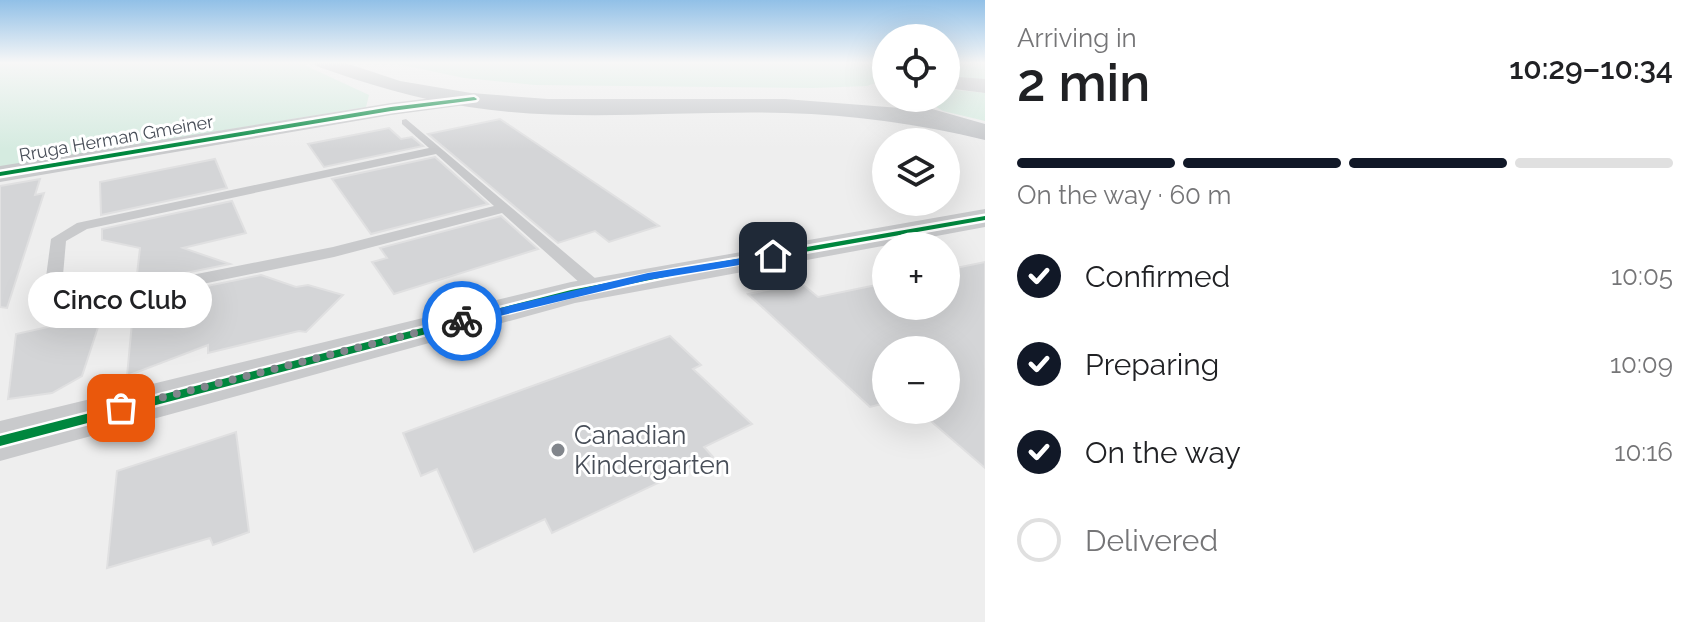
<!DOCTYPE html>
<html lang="en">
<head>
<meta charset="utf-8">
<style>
	:root { --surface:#fff; --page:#f6f6f6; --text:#202124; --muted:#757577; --line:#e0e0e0; --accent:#111827 }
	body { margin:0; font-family:Raleway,sans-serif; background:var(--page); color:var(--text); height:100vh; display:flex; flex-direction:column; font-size:30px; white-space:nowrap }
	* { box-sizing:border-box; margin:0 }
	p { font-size:26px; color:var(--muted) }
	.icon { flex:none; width:44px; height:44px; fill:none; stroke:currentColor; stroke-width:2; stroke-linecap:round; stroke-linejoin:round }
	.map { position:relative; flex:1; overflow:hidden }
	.details { display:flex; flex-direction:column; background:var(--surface); width:720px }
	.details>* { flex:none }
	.controls { position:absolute; left:872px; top:24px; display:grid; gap:16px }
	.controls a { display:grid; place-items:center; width:88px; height:88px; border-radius:50%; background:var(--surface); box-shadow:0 8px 32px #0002; font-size:40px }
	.pin { position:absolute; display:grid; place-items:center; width:68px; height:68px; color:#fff; margin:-34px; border-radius:16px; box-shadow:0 4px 12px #0006 }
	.courier { position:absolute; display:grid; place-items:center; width:80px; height:80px; margin:-40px; border:6px solid #1a73e8; border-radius:50%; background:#fff; color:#222; box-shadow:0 2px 10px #0007 }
	.bubble { position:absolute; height:56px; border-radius:28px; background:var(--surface); box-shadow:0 8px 32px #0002; font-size:26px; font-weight:600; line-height:56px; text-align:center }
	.overview em { font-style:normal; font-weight:600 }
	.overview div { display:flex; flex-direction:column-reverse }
	.overview { display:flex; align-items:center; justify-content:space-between; height:136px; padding:0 32px }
	h1 { font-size:52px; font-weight:600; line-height:60px }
	.bar { display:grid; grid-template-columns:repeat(4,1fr); gap:12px 8px; align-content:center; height:96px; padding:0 32px }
	.bar i { height:10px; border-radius:6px; background:var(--line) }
	.bar .current { background:var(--accent) }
	.bar p { grid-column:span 4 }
	ol { padding:0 32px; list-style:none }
	li { display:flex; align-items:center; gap:24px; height:88px }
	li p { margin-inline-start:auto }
	li .icon { padding:8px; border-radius:50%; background:var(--accent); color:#fff; stroke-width:4 }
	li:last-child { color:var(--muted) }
	li i { width:44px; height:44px; border:4px solid var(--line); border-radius:50% }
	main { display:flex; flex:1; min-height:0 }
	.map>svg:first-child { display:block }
	.green { fill:#d5ebe0 }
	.building { fill:#d4d5d7; stroke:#e0e0e1; stroke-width:2 }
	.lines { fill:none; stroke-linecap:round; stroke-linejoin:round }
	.service { fill:#c9cacc; fill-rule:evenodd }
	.minor { fill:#c9cacc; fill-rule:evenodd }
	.primary { fill:#c5c7ca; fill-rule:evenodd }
	.cycleway-casing { stroke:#fff; stroke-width:5 }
	.cycleway { fill:#00873e; fill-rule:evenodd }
	.route { fill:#1a73e8 }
	.done { stroke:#82868c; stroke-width:8; stroke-dasharray:0 14.4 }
	.poi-dot { fill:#82868c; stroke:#fff; stroke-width:3 }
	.labels { text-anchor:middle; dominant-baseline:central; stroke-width:6; stroke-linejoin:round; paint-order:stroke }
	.far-street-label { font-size:18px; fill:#484e58; stroke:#fff }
	.near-poi-label { font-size:26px; fill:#484e58; stroke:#fff; text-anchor:start }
</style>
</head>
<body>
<main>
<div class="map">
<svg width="985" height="622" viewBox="0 0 985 622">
	<rect width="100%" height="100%" fill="#eee"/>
	<!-- green -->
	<g class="green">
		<polygon points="0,62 298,62 369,95 366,107 0,167"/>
		<polygon points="388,62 886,62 886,79 867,86 814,88 535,85 464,78"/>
		<polygon points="946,62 985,62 985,80 946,76"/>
		<polygon points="946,89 985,93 985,121 943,111 922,98 946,98"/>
	</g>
	<!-- building -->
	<g class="building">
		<polygon points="500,119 659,226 609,242 595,231 558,243 428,134"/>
		<polygon points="389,128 401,139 412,137 423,146 324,167 308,144"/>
		<polygon points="435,157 488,204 371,234 332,179"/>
		<polygon points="215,159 227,188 101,215 100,182"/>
		<polygon points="40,179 35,195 44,193 7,308 0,307 0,186"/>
		<polygon points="232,201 246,233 183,248 230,264 136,283 140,248 102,240 102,229"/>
		<polygon points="501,216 538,249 394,294 372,262 387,258 380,248"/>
		<polygon points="985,262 985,468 918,410 946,410 946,350 886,350 886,403 870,407 748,294 801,283 818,297 886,283 886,306 946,306 946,270"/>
		<polygon points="261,275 296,287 308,285 343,295 306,332 299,331 208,353 208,345 127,376 134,301"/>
		<polygon points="102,315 82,376 52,393 8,399 16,334"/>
		<polygon points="670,336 701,365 693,369 752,424 704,447 713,457 552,533 545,519 474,552 437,469 421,476 403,433"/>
		<polygon points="236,432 249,532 213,545 210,538 107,568 117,471"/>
	</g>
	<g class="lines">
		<!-- service -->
		<path class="service" d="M406,119l196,165 3,4 -3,4h-12l-88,-79 -168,44 -258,53 -23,-2 -10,-8 8,-61 26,-16 352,-75 -27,-24v-4zM436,154l58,52 -161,41 -257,51h-15l5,-57 21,-12z"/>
		<!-- minor -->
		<g class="minor">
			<polygon points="474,93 481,95 484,99 481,103 391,115 0,182 0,166 391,103"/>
			<polygon points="985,209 985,227 575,303 0,461 0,421 571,282"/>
		</g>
		<!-- primary -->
		<g class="primary">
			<path d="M313,62h30l57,19 71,12 77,6h237l115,9 11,-5 74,21v16c-66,-16 -131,-25 -199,-27 -105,-3 -213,10 -317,-6 -53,-8 -102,-23 -153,-41z"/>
			<polygon points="946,76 985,79 985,93 946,88"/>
		</g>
		<!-- cycleway casing -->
		<g class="cycleway-casing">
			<g id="cycleway">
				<polygon points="474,97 477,99 476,100 391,111 0,176 0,172 391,107"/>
				<polygon points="985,216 985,220 674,275 571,296 0,446 0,436 571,290 674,270"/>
			</g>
		</g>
		<!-- cycleway -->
		<use href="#cycleway" class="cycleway"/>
	</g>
	<!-- sky -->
	<linearGradient id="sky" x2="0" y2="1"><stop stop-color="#91c0e7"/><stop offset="0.42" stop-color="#f7f7f7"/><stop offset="1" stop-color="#f7f7f7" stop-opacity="0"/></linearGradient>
	<rect width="985" height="149" fill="url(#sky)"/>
	<!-- route -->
	<polygon class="route" points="773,253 779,256 777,259 648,280 462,325 455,321 462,317 648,273"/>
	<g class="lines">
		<!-- done -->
		<polyline class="done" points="121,408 462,321"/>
	</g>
	<!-- markers -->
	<circle class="poi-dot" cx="558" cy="450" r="8"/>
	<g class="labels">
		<!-- far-street labels -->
		<g class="far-street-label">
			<text transform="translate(116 138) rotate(-10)">Rruga Herman Gmeiner</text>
		</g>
		<!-- near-poi labels -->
		<g class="near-poi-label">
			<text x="574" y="435">Canadian<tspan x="574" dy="30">Kindergarten</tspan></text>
		</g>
	</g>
</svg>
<div class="controls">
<a><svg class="icon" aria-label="locate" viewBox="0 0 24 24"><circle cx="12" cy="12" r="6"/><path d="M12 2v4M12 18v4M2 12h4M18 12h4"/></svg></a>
<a><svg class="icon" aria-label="layers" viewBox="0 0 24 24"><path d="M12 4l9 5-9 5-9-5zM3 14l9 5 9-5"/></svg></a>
<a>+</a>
<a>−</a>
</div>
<div class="pin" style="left:121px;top:408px;background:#ea580c"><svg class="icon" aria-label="bag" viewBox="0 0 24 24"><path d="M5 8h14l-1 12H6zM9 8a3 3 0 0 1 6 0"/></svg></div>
<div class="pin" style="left:773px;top:256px;background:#1f2937"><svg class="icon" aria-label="home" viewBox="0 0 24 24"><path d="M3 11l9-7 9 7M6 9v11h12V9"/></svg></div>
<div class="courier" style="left:462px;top:321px"><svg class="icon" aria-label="bike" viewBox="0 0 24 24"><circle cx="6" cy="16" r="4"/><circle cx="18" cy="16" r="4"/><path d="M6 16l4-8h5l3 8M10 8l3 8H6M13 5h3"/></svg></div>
<div class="bubble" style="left:28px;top:272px;width:184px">Cinco Club</div>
</div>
<section class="details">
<div class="overview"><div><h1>2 min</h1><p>Arriving in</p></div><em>10:29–10:34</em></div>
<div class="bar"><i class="current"></i><i class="current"></i><i class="current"></i><i></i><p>On the way · 60 m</p></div>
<ol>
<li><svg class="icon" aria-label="check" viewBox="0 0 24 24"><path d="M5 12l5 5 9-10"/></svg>Confirmed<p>10:05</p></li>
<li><svg class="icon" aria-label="check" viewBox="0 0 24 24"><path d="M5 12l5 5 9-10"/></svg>Preparing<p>10:09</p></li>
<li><svg class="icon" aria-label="check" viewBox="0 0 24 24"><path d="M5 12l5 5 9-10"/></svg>On the way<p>10:16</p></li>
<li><i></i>Delivered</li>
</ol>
</section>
</main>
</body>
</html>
